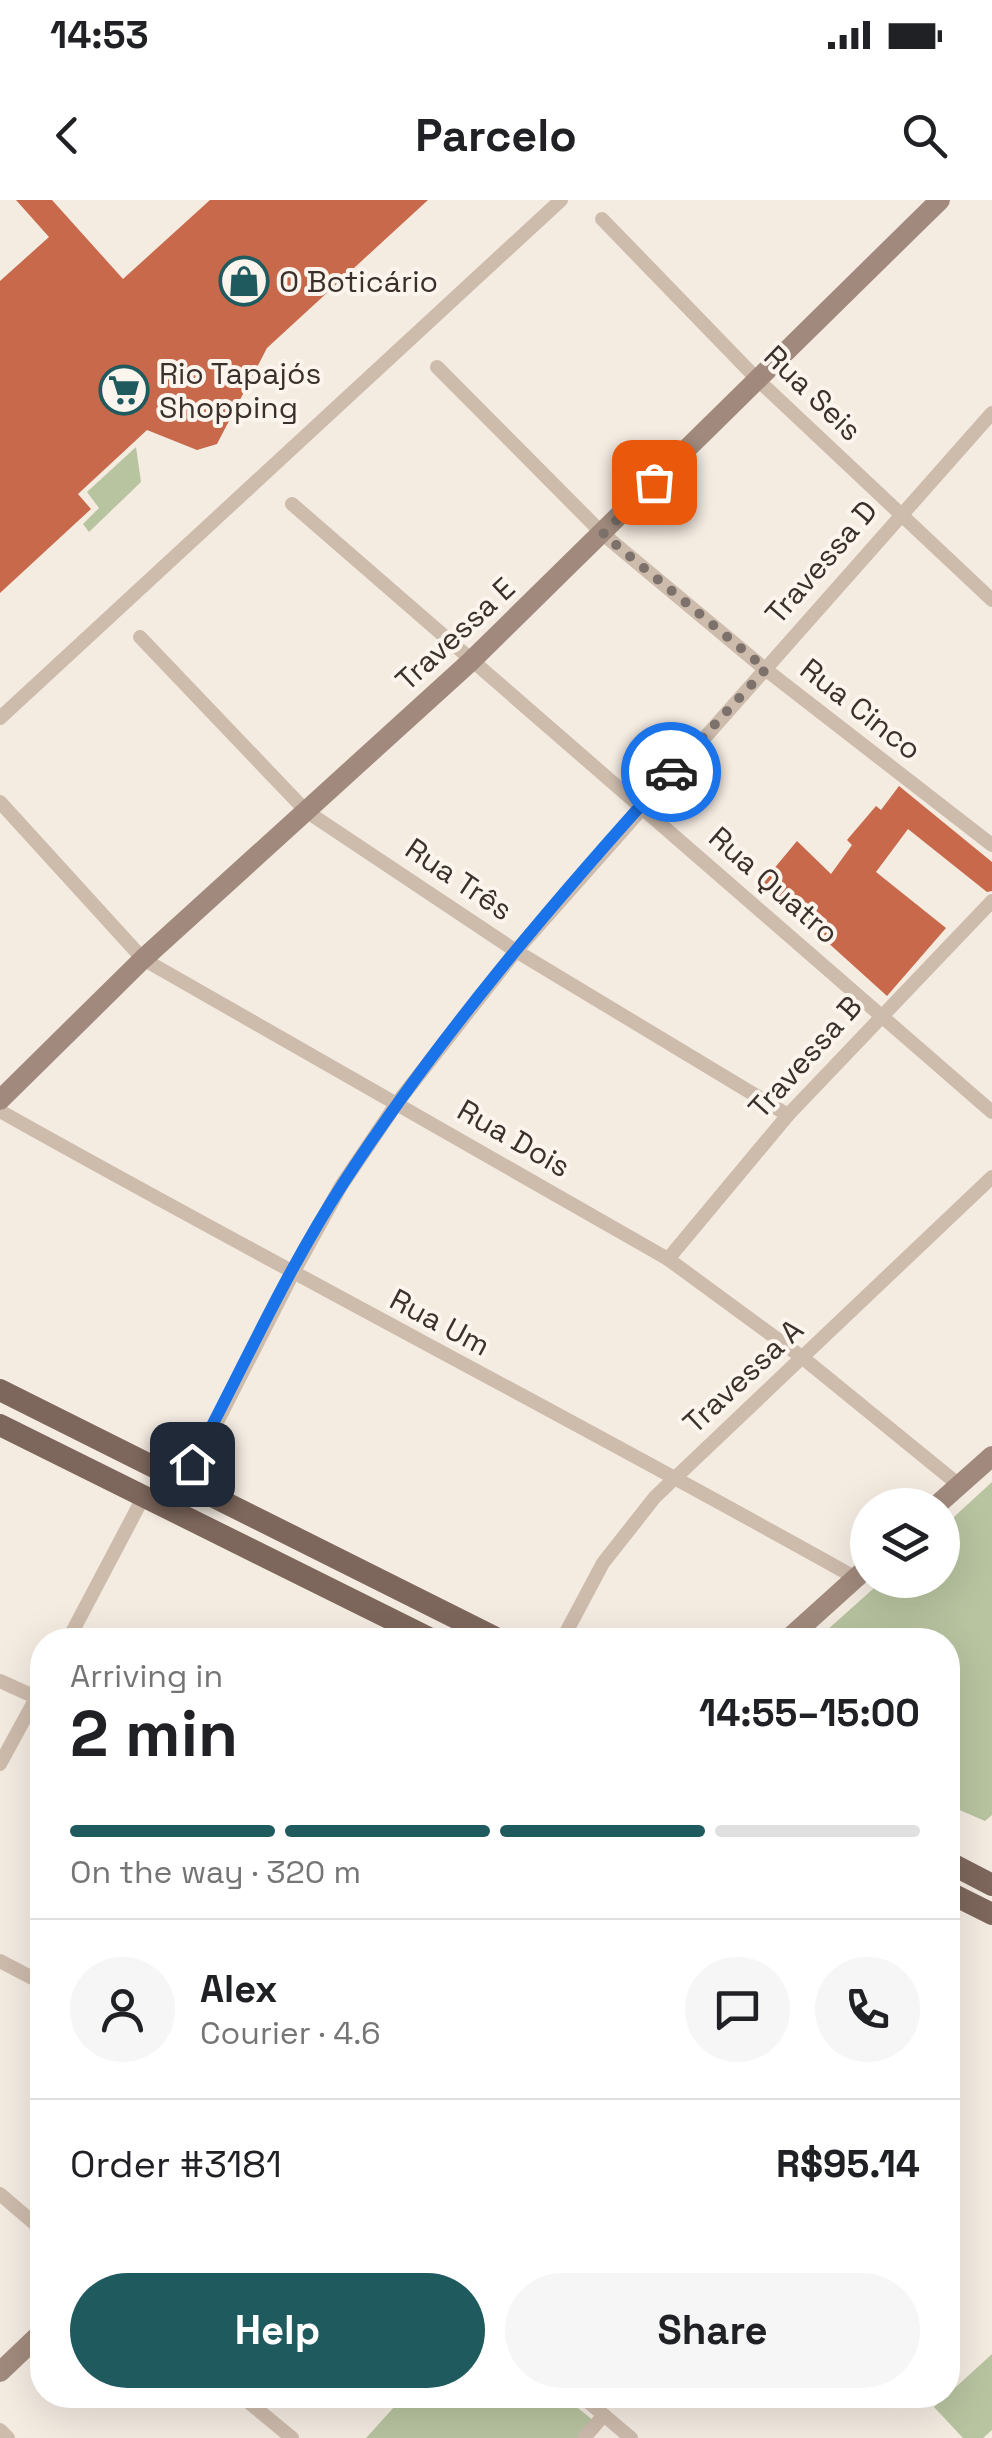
<!DOCTYPE html>
<html lang="en">
<head>
<meta charset="utf-8">
<style>
	:root { --surface:#fff; --page:#f6f6f6; --text:#202124; --muted:#757577; --line:#e0e0e0; --accent:#1f5a5e }
	body { margin:0; font-family:"Space Grotesk",sans-serif; background:var(--page); color:var(--text); height:100vh; display:flex; flex-direction:column; font-size:38px; white-space:nowrap }
	* { box-sizing:border-box; margin:0 }
	p { font-size:32px; color:var(--muted) }
	.icon { flex:none; width:55px; height:55px; fill:none; stroke:currentColor; stroke-width:2; stroke-linecap:round; stroke-linejoin:round }
	.map { position:relative; flex:1; overflow:hidden }
	.details { position:absolute; left:30px; top:1428px; width:930px; height:780px; display:flex; flex-direction:column; background:var(--surface); border-radius:40px; box-shadow:0 10px 40px #0002 }
	.details>* { flex:none }
	.controls { position:absolute; left:850px; top:1288px; display:grid; gap:20px }
	.controls a { display:grid; place-items:center; width:110px; height:110px; border-radius:50%; background:var(--surface); box-shadow:0 10px 40px #0002; font-size:50px }
	.pin { position:absolute; display:grid; place-items:center; width:85px; height:85px; color:#fff; margin:-42px; border-radius:20px; box-shadow:0 5px 15px #0006 }
	.courier { position:absolute; display:grid; place-items:center; width:100px; height:100px; margin:-50px; border:8px solid #1a73e8; border-radius:50%; background:#fff; color:#222; box-shadow:0 2px 12px #0007 }
	.headline em { font-style:normal; font-weight:700 }
	.headline div { display:flex; flex-direction:column-reverse }
	.headline { display:flex; align-items:center; justify-content:space-between; height:170px; padding:0 40px }
	h1 { font-size:65px; font-weight:700; line-height:75px }
	.bar { display:grid; grid-template-columns:repeat(4,1fr); gap:15px 10px; align-content:center; height:120px; padding:0 40px }
	.bar i { height:12px; border-radius:8px; background:var(--line) }
	.bar .on { background:var(--accent) }
	.bar p { grid-column:span 4 }
	.line { display:flex; align-items:center; gap:25px; padding:0 40px; border-top:2px solid var(--line) }
	.line div { flex:1 }
	.round { display:grid; place-items:center; flex:none; width:105px; height:105px; border-radius:52px; background:var(--page) }
	.cta { display:flex; gap:20px; margin-top:auto; padding:20px 40px }
	.cta a { flex:1; height:115px; border-radius:60px; background:var(--accent); color:#fff; font-size:40px; font-weight:700; line-height:115px; text-align:center }
	.cta a+a { background:var(--page); color:var(--text) }
	.status { display:flex; justify-content:space-between; align-items:center; height:70px; padding:0 50px; background:var(--surface); direction:ltr }
	.status svg { height:28px; fill:currentColor }
	header { display:flex; justify-content:space-between; align-items:center; height:130px; padding:0 40px; background:var(--surface); font-size:45px; font-weight:700 }
	.map>svg:first-child { display:block }
	.green { fill:#b8c4a0 }
	.building { fill:#c8694b }
	.lines { fill:none; stroke-linecap:round; stroke-linejoin:round }
	.street { stroke:#cdbbac; stroke-width:14 }
	.secondary { stroke:#a18a7d; stroke-width:20 }
	.primary { stroke:#7d675c; stroke-width:22 }
	.done { stroke:#7c716b; stroke-width:10; stroke-dasharray:0 18 }
	.route { stroke:#1a73e8; stroke-width:12 }
	.labels { text-anchor:middle; dominant-baseline:central; stroke-width:8; stroke-linejoin:round; paint-order:stroke }
	.poi-label { font-size:30px; fill:#3b302b; stroke:#fbf5ee; text-anchor:start }
	.street-label { font-size:30px; fill:#3b302b; stroke:#fbf5ee }
</style>
</head>
<body>
<div class="status"><b>14:53</b><svg viewBox="0 0 49 12"><path d="M0 12V9h3v3zM5 12V6h3v6zM10 12V3h3v9zM15 12V0h3v12zM26 1h20v11H26zM47 4h2v5h-2z"/></svg></div>
<header><svg class="icon" aria-label="back" viewBox="0 0 24 24"><path d="M15 5l-7 7 7 7"/></svg>Parcelo<svg class="icon" aria-label="search" viewBox="0 0 24 24"><circle cx="10" cy="10" r="6"/><path d="M15 15l6 6"/></svg></header>
<div class="map">
<svg width="992" height="2238" viewBox="0 0 992 2238">
	<rect width="100%" height="100%" fill="#f4ebe1"/>
	<!-- green -->
	<g class="green">
		<polygon points="136,247 141,282 89,332 83,324 99,308 87,292"/>
		<polygon points="992,1282 992,1615 985,1621 948,1605 948,1440 816,1440 883,1380 942,1380 943,1327"/>
		<polygon points="992,2154 992,2230 983,2238 963,2238 934,2207"/>
		<polygon points="405,2195 562,2195 594,2221 579,2238 366,2238"/>
	</g>
	<!-- building -->
	<g class="building">
		<polygon points="16,0 52,0 123,79 210,0 428,0 267,148 217,244 197,250 147,230 78,294 91,309 0,393 0,81 49,37"/>
		<polygon points="899,586 992,662 992,691 987,692 908,629 876,672 946,728 887,796 762,683 797,641 831,674 852,645 847,640 876,606 881,610"/>
	</g>
	<g class="lines">
		<!-- street -->
		<g class="street">
			<polyline points="602,19 758,180 992,400"/>
			<polyline points="437,167 603,334 765,469 992,645"/>
			<polyline points="292,304 992,912"/>
			<polyline points="140,437 306,611 516,751 788,915"/>
			<polyline points="0,518 561,0"/>
			<polyline points="0,602 143,759 668,1059 803,1158 959,1285"/>
			<path d="M0,911c283,159 572,308 856,467"/>
			<polyline points="668,1059 788,915 992,701"/>
			<polyline points="185,1285 292,1075 341,986 397,903 516,751 992,213"/>
			<polyline points="68,1440 144,1296"/>
			<polyline points="562,1440 603,1363 655,1297 992,977"/>
			<polyline points="0,1481 42,1500"/>
			<polyline points="0,1564 42,1487"/>
			<polyline points="0,1761 42,1783"/>
			<polyline points="0,1994 42,2030"/>
			<polyline points="240,2195 292,2238"/>
			<polyline points="580,2195 631,2238"/>
			<polyline points="0,2230 8,2238"/>
			<polyline points="584,2238 604,2215"/>
		</g>
		<!-- secondary -->
		<g class="secondary">
			<polyline points="0,900 143,759 470,462 940,0"/>
			<polyline points="937,1305 992,1256"/>
			<polyline points="787,1440 868,1367"/>
			<polyline points="0,2172 42,2132"/>
		</g>
		<!-- primary -->
		<g class="primary">
			<polyline points="0,1190 500,1440"/>
			<polyline points="0,1225 433,1440"/>
			<polyline points="948,1662 992,1685"/>
			<polyline points="948,1692 992,1714"/>
		</g>
	</g>
	<g class="lines">
		<!-- done -->
		<polyline class="done" points="654,282 603,334 766,469 671,572"/>
		<!-- route -->
		<path class="route" d="M192,1264c50,-94 94,-193 152,-282 95,-146 210,-281 327,-410"/>
	</g>
	<!-- icons -->
	<defs>
		<g id="shop-ring" transform="scale(2.5)"><circle r="9.5" fill="#fbf5ee" stroke="#1f5a5e" stroke-width="1.5"/><path d="M-5-2.5h2.3a2.7 3.5 0 0 1 5.4 0H5L5.5 6h-11ZM-1.5-2.5h3a1.5 2.3 0 0 0-3 0Z" fill="#1f5a5e"/></g>
		<g id="supermarket-ring" transform="scale(2.5)"><circle r="9.5" fill="#fbf5ee" stroke="#1f5a5e" stroke-width="1.5"/><path d="M-6-5.5h2.5l.6 2H6L4.5 2H-2.5L-4.4-4H-6ZM-1.5 3.2a1.3 1.3 0 1 0 .1 0ZM3 3.2a1.3 1.3 0 1 0 .1 0Z" fill="#1f5a5e"/></g>
	</defs>
	<g fill-rule="evenodd">
		<use href="#shop-ring" x="244" y="81"/>
		<use href="#supermarket-ring" x="124" y="190"/>
	</g>
	<g class="labels">
		<!-- poi labels -->
		<g class="poi-label">
			<text x="279" y="81">O Boticário</text>
			<text x="159" y="173">Rio Tapajós<tspan x="159" dy="34">Shopping</tspan></text>
		</g>
		<!-- street labels -->
		<g class="street-label">
			<text transform="translate(813 193) rotate(44)">Rua Seis</text>
			<text transform="translate(821 362) rotate(-49)">Travessa D</text>
			<text transform="translate(455 434) rotate(-43)">Travessa E</text>
			<text transform="translate(861 509) rotate(38)">Rua Cinco</text>
			<text transform="translate(459 679) rotate(34)">Rua Três</text>
			<text transform="translate(774 685) rotate(41)">Rua Quatro</text>
			<text transform="translate(805 857) rotate(-48)">Travessa B</text>
			<text transform="translate(514 938) rotate(30)">Rua Dois</text>
			<text transform="translate(440 1122) rotate(28)">Rua Um</text>
			<text transform="translate(743 1176) rotate(-43)">Travessa A</text>
		</g>
	</g>
</svg>
<div class="controls">
<a><svg class="icon" aria-label="layers" viewBox="0 0 24 24"><path d="M12 4l9 5-9 5-9-5zM3 14l9 5 9-5"/></svg></a>
</div>
<div class="pin" style="left:654px;top:282px;background:#ea580c"><svg class="icon" aria-label="bag" viewBox="0 0 24 24"><path d="M5 8h14l-1 12H6zM9 8a3 3 0 0 1 6 0"/></svg></div>
<div class="pin" style="left:192px;top:1264px;background:#1f2937"><svg class="icon" aria-label="home" viewBox="0 0 24 24"><path d="M3 11l9-7 9 7M6 9v11h12V9"/></svg></div>
<div class="courier" style="left:671px;top:572px"><svg class="icon" aria-label="car" viewBox="0 0 24 24"><path d="M5 17H2v-5l4-1 3-4h7l3 4 3 1v5h-3M9 17h6M6 11h13"/><circle cx="7" cy="17" r="2"/><circle cx="17" cy="17" r="2"/></svg></div>
<section class="details">
<div class="headline"><div><h1>2 min</h1><p>Arriving in</p></div><em>14:55–15:00</em></div>
<div class="bar"><i class="on"></i><i class="on"></i><i class="on"></i><i></i><p>On the way · 320 m</p></div>
<div class="line" style="height:180px"><a class="round"><svg class="icon" aria-label="person" viewBox="0 0 24 24"><circle cx="12" cy="8" r="4"/><path d="M4 21q1-7 8-7t8 7"/></svg></a><div><b>Alex</b><p>Courier · 4.6</p></div><a class="round"><svg class="icon" aria-label="chat" viewBox="0 0 24 24"><path d="M4 5h16v11H9l-5 4z"/></svg></a><a class="round"><svg class="icon" aria-label="phone" viewBox="0 0 24 24"><path d="M5 4h4l2 5-3 2q2 4 5 5l2-3 5 2v4C11 20 4 13 5 4z"/></svg></a></div>
<div class="line" style="height:130px"><div>Order #3181</div><b>R$95.14</b></div>
<div class="cta"><a>Help</a><a>Share</a></div>
</section>
</div>
</body>
</html>
